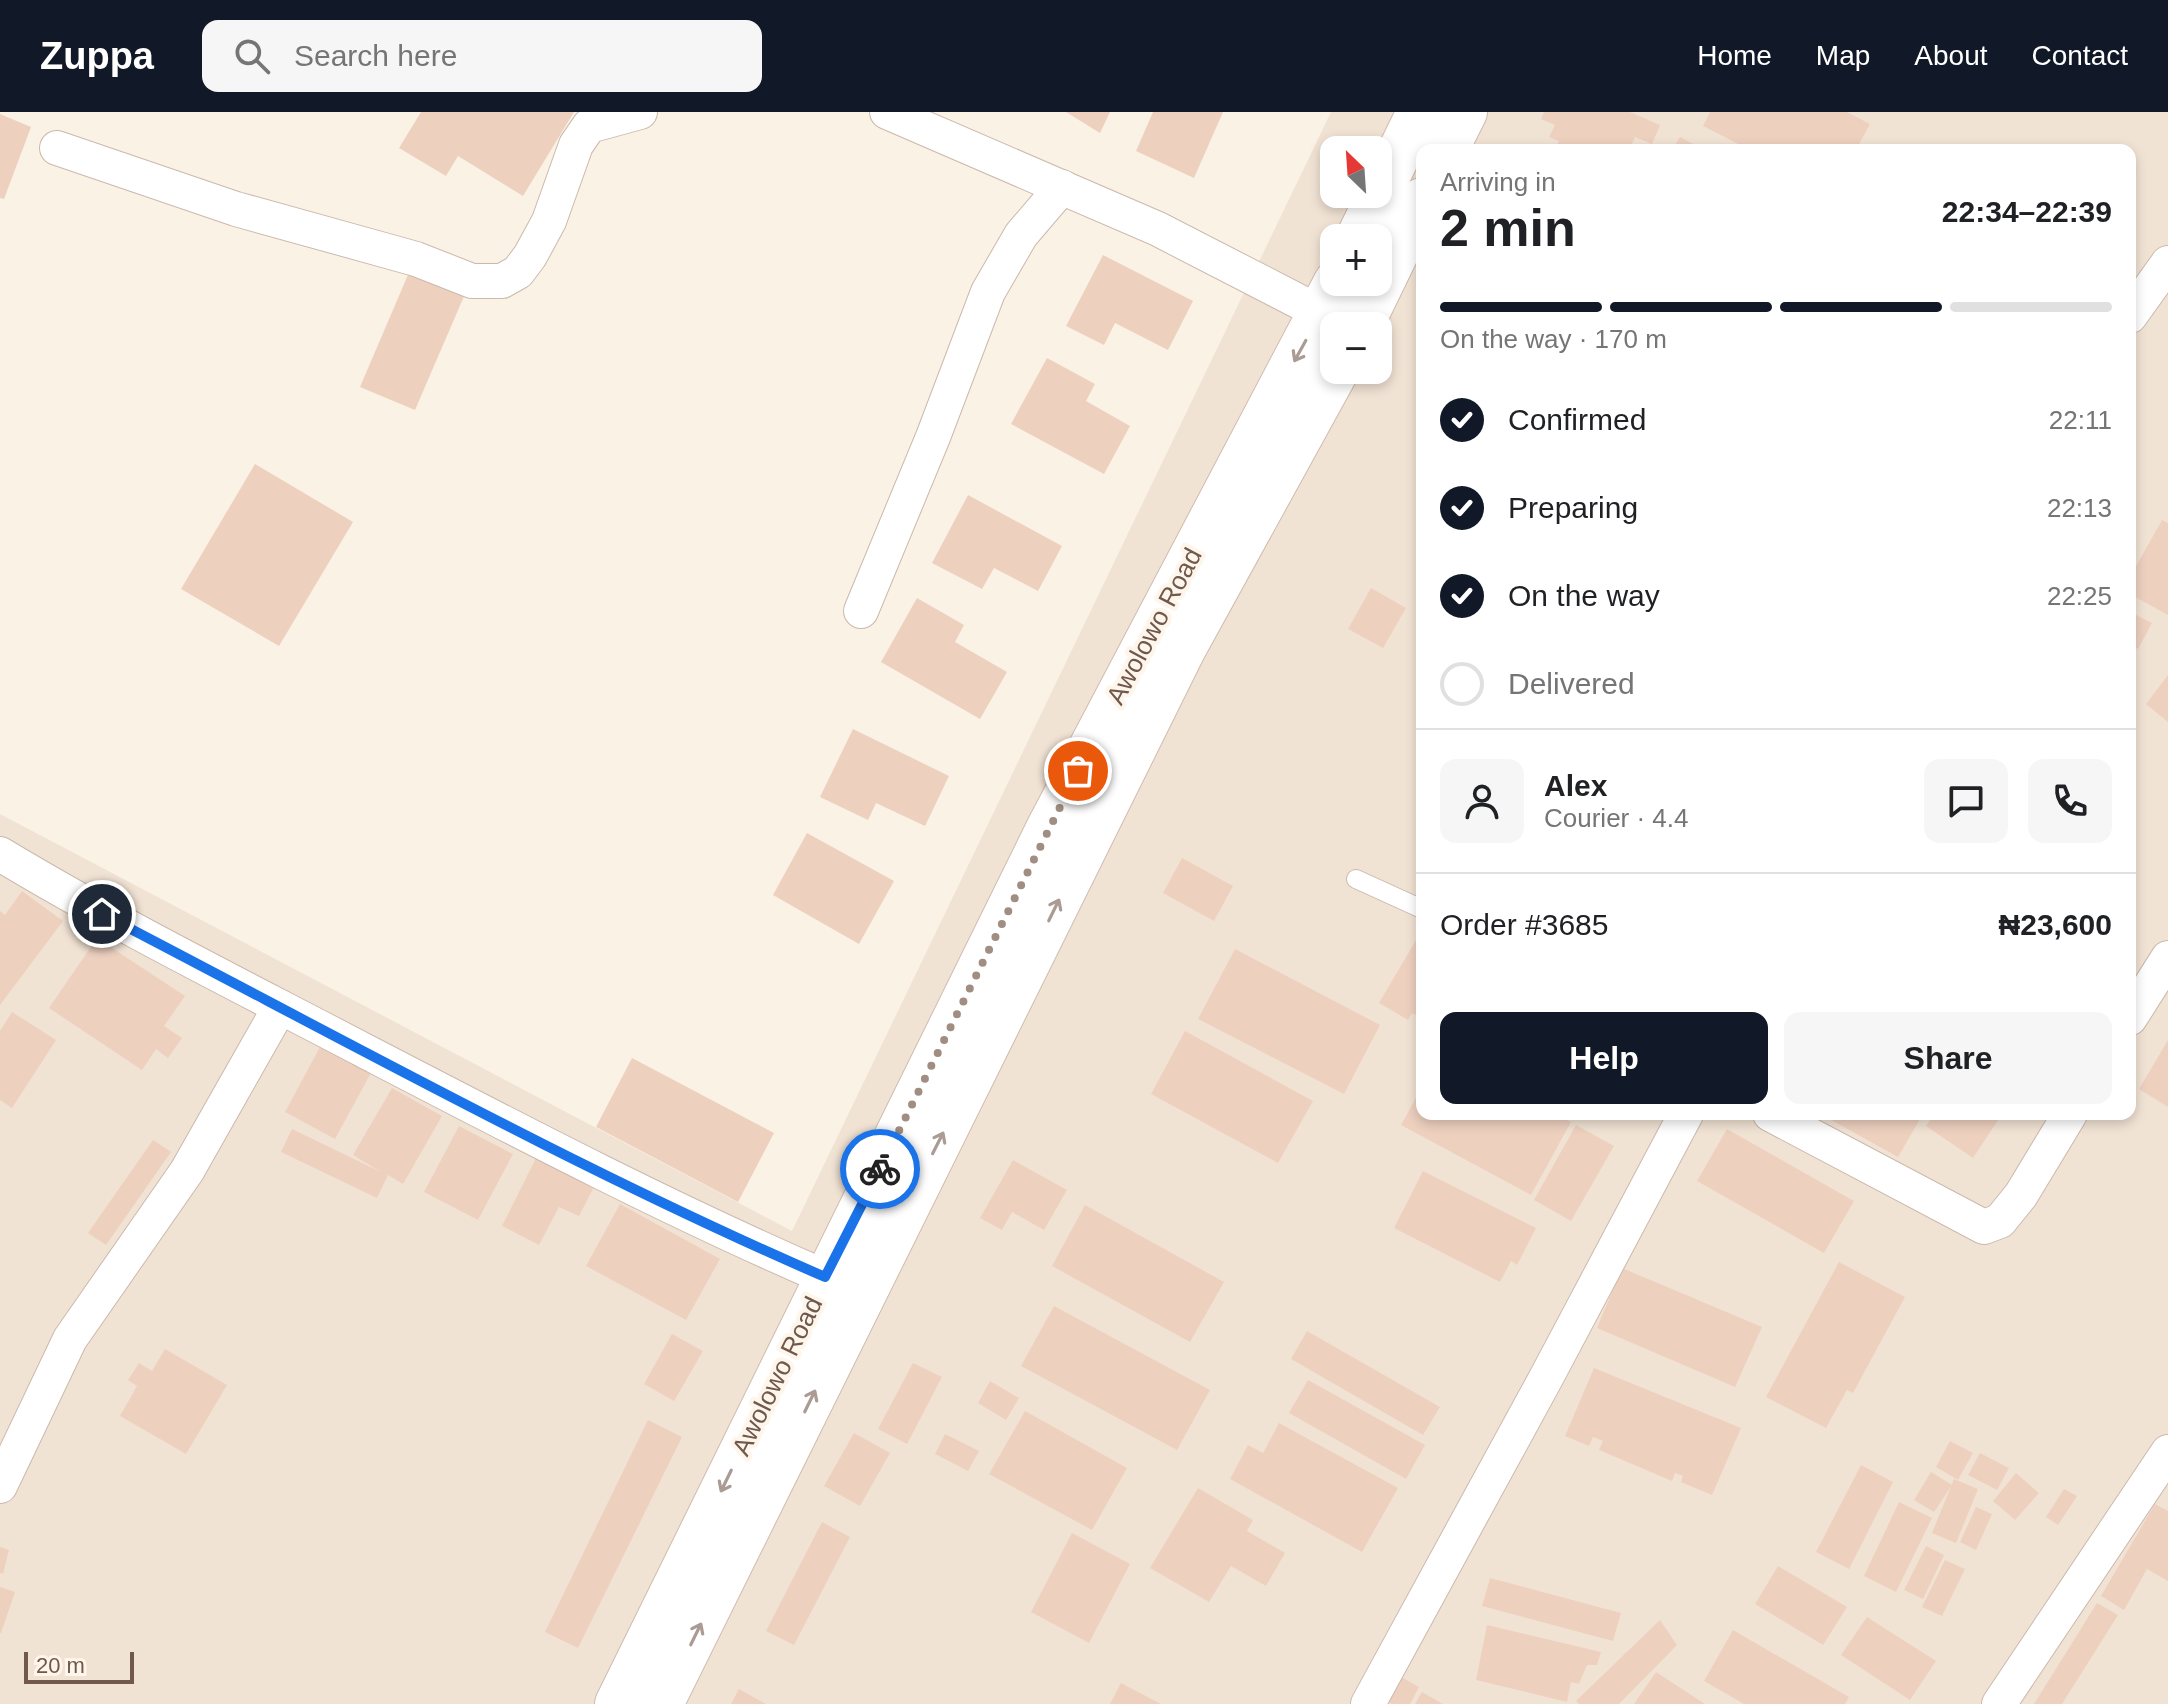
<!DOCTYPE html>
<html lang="en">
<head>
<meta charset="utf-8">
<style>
	:root { --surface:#fff; --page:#f6f6f6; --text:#202124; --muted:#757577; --line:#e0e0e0; --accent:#111827 }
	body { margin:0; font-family:Arial,sans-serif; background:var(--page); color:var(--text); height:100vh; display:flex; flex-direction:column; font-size:30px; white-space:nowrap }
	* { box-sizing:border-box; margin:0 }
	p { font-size:26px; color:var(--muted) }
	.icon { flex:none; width:44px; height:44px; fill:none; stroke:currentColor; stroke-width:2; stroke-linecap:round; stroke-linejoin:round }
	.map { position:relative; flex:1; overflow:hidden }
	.sheet { position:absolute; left:1416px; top:32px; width:720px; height:976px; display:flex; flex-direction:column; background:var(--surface); border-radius:16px; box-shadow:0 4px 12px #0003 }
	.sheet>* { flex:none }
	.needle { width:52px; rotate:335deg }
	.buttons { position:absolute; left:1320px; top:24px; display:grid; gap:16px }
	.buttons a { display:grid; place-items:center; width:72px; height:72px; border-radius:16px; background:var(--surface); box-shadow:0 4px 12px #0003; font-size:40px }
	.scale { position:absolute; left:24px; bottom:20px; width:110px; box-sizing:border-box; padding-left:8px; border:4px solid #71584c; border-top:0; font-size:22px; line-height:28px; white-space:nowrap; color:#71584c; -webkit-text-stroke:6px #fef6eb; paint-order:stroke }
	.pin { position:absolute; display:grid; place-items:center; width:68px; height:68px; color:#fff; margin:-34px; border:4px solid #fff; border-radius:50%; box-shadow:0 2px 8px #0007 }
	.courier { position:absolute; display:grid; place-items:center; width:80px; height:80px; margin:-40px; border:6px solid #1a73e8; border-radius:50%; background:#fff; color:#222; box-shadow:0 2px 10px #0007 }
	.overview em { font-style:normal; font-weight:700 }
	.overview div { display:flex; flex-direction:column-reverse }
	.overview { display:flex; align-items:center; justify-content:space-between; height:136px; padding:0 24px }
	h1 { font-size:52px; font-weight:700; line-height:60px }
	.bar { display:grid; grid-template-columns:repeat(4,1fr); gap:12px 8px; align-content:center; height:96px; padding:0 24px }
	.bar i { height:10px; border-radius:6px; background:var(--line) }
	.bar .active { background:var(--accent) }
	.bar p { grid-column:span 4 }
	.line { display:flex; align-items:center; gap:20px; padding:0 24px; border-top:2px solid var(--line) }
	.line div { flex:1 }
	.round { display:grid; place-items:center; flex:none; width:84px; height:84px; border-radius:16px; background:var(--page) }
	ol { padding:0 24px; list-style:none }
	li { display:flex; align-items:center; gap:24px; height:88px }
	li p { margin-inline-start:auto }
	li .icon { padding:8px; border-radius:50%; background:var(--accent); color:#fff; stroke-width:4 }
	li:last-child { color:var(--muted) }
	li i { width:44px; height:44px; border:4px solid var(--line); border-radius:50% }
	.action { display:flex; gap:16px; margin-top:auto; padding:16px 24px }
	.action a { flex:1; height:92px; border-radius:16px; background:var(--accent); color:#fff; font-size:32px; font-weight:700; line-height:92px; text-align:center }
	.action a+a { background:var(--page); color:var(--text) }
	header { display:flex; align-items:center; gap:48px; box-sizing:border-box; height:112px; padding:0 40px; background:var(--accent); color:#fff }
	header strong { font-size:38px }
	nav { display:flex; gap:44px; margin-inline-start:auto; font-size:28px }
	.search { width:560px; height:72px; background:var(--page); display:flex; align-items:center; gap:20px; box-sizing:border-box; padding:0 28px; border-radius:16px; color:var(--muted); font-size:30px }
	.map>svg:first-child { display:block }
	.residential { fill:#f1e3d4; fill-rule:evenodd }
	.building { fill:#eed0bf }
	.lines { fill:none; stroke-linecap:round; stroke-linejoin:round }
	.service-casing { stroke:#cbb9ac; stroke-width:20 }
	.minor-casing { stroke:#cbb9ac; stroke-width:36 }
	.secondary-casing { stroke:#d0bbad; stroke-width:46 }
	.service { stroke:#fff; stroke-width:18 }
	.minor { stroke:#fff; stroke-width:34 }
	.secondary { stroke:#fff; stroke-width:44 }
	.oneway { stroke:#aa9b94 }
	.done { stroke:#a18e82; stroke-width:8; stroke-dasharray:0 14.4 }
	.route { stroke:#1a73e8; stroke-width:10 }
	.labels { text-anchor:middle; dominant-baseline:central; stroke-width:8; stroke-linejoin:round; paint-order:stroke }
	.street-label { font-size:26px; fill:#71584c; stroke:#fef6eb }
</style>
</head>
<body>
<header>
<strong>Zuppa</strong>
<div class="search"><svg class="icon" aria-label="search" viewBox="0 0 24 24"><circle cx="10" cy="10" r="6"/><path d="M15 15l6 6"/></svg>Search here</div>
<nav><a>Home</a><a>Map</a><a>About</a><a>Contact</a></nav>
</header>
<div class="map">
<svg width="2168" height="1592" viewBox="0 0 2168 1592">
	<rect width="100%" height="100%" fill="#faf2e5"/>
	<!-- residential -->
	<path class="residential" d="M1331,0h837v1592h-2168v-890l792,417zM1334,38h44v44h-44zM1422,38h708v964h-708zM1334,126h44v44h-44zM1334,214h44v44h-44z"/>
	<!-- building -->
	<g class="building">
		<polygon points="421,0 574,0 523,84 458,44 446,64 399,36"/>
		<polygon points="1066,0 1110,0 1100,21"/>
		<polygon points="1153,0 1223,0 1194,66 1136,39"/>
		<polygon points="1544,0 1630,0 1660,13 1652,32 1635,25 1629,38 1607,38 1598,34 1596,38 1555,38 1559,29 1549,25 1555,13 1541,7"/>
		<polygon points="1710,0 1847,0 1870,12 1856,38 1750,38 1703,14"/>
		<polygon points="0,2 31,15 4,87 0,86"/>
		<polygon points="1680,25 1705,38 1672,38"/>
		<polygon points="1103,143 1193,189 1168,238 1115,211 1104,233 1066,214"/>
		<polygon points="410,158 465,182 415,298 360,275"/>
		<polygon points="1047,246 1095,272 1086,289 1130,314 1104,362 1011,312"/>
		<polygon points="255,352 353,410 279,534 181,477"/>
		<polygon points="968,383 1062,434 1038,479 994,456 982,477 932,451"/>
		<polygon points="2162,408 2168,411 2168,503 2130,482 2130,465"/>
		<polygon points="1371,476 1406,496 1383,536 1348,517"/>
		<polygon points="917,486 964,513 955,530 1007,560 980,607 881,550"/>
		<polygon points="2130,500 2152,511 2138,537 2130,532"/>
		<polygon points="2168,563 2168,610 2146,592"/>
		<polygon points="853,617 949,664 925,714 876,691 868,708 820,685"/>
		<polygon points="807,721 894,769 859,832 773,783"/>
		<polygon points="1182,746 1233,774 1214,809 1163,781"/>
		<polygon points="22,779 63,809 0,893 0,799 5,803"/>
		<polygon points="1422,818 1422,906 1412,901 1408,908 1379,891"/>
		<polygon points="97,826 185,884 164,914 182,926 168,946 156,937 142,958 49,896"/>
		<polygon points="1235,837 1380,913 1344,982 1198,907"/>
		<polygon points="12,900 56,928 12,996 0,988 0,919"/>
		<polygon points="1185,919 1313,989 1278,1051 1151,982"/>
		<polygon points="2168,928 2168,995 2139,977"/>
		<polygon points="320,935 371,961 335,1027 285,1000"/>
		<polygon points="632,946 774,1021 738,1090 596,1015"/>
		<polygon points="1422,975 1422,1002 1556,1002 1571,1010 1531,1083 1401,1013"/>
		<polygon points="392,976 442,1004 403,1072 388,1063 377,1086 281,1040 292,1017 381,1060 353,1043"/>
		<polygon points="1827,1002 1910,1002 1920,1007 1898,1045 1826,1005"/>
		<polygon points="1934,1002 2002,1002 1973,1046 1926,1014"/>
		<polygon points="1576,1013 1614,1034 1571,1109 1534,1088"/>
		<polygon points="459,1014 513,1042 478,1108 424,1080"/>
		<polygon points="1727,1017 1854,1089 1824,1141 1697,1069"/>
		<polygon points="153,1028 171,1040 106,1133 88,1121"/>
		<polygon points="536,1046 594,1075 579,1104 559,1095 539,1133 502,1114"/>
		<polygon points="1013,1048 1067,1078 1044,1118 1012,1100 1002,1118 980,1106"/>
		<polygon points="1423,1059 1536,1116 1517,1153 1511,1149 1500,1170 1394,1116"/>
		<polygon points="620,1092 720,1147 686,1208 586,1154"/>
		<polygon points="1085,1093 1224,1170 1190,1230 1052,1154"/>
		<polygon points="1839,1150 1905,1185 1853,1281 1847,1278 1826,1316 1766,1285"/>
		<polygon points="1622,1156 1762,1215 1735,1275 1597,1216"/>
		<polygon points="1054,1194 1210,1278 1177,1338 1021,1254"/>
		<polygon points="1307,1219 1440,1295 1423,1323 1291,1247"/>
		<polygon points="672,1222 703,1239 674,1289 644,1272"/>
		<polygon points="165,1237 227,1273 186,1342 120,1304 137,1274 128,1268 139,1251 152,1259"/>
		<polygon points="913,1251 942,1265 907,1332 878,1317"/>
		<polygon points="1594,1256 1741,1316 1712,1383 1681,1370 1683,1364 1675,1361 1672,1369 1599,1338 1603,1329 1593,1325 1589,1334 1565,1324"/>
		<polygon points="1308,1268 1425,1333 1406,1367 1289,1301"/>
		<polygon points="990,1269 1019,1286 1006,1308 978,1291"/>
		<polygon points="1025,1299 1127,1356 1092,1418 989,1362"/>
		<polygon points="648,1308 682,1325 578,1536 545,1520"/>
		<polygon points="1279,1311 1398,1376 1362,1440 1230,1367 1248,1333 1263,1341"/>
		<polygon points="854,1321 890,1341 860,1394 824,1374"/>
		<polygon points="945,1322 979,1339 968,1359 935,1342"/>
		<polygon points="1950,1329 1973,1341 1958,1368 1936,1355"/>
		<polygon points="1980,1341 2009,1356 1997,1378 1968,1363"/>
		<polygon points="1861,1353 1893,1370 1849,1457 1816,1440"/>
		<polygon points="1931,1360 1952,1373 1934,1400 1914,1388"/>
		<polygon points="2016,1361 2039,1381 2015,1408 1993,1389"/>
		<polygon points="1954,1367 1978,1377 1956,1431 1932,1421"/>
		<polygon points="1198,1376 1253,1408 1247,1419 1285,1441 1266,1474 1231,1454 1209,1490 1150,1456"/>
		<polygon points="2064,1377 2077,1384 2058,1413 2046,1405"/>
		<polygon points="1899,1390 1932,1406 1896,1480 1864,1464"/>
		<polygon points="2155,1392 2168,1399 2168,1469 2147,1457 2124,1498 2101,1484"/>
		<polygon points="1976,1395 1992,1402 1976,1438 1960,1430"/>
		<polygon points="822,1410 850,1425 794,1533 766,1519"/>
		<polygon points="1072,1421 1130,1452 1089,1531 1031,1500"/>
		<polygon points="1926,1434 1944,1443 1923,1487 1904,1478"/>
		<polygon points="0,1435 9,1438 3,1462 0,1461"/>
		<polygon points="1945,1448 1965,1457 1942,1504 1922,1495"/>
		<polygon points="1778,1454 1847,1495 1823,1533 1755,1492"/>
		<polygon points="1490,1466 1621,1501 1613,1529 1482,1494"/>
		<polygon points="0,1475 15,1480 1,1521 0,1521"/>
		<polygon points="2097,1491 2118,1503 2062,1592 2034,1592"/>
		<polygon points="1867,1505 1936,1549 1910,1588 1841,1543"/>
		<polygon points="1660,1508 1677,1533 1619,1592 1579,1592 1576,1589"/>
		<polygon points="1487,1513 1601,1540 1597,1553 1587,1553 1579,1572 1571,1570 1567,1590 1476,1568"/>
		<polygon points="1733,1518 1849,1585 1845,1592 1744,1592 1704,1569"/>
		<polygon points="1656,1560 1705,1592 1634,1592"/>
		<polygon points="1396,1562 1419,1575 1410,1592 1392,1592 1383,1587"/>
		<polygon points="1121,1571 1161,1592 1110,1592"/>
		<polygon points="739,1577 766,1592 731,1592"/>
		<polygon points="1422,1580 1443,1592 1415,1592"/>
	</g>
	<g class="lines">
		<!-- service casing -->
		<g class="service-casing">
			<polyline id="service" points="1356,767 1422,797"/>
		</g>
		<!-- minor casing -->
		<g class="minor-casing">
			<g id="minor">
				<polyline points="887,0 1158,117 1321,201"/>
				<polyline points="57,36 236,97 416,147 472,169 502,169 518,160 530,144 549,109 576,33 589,14 640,0"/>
				<polyline points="2130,204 2168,151"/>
				<polyline points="861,499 933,325 988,180 1021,123 1062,75"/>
				<path d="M0,742c118,71 241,132 363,196 152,79 305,159 462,227"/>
				<polyline points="2130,906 2168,846"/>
				<polyline points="1770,1002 1984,1115 2000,1109 2021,1083 2070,1002"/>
				<polyline points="0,1374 70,1227 187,1059 280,895"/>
				<polyline points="1368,1592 1547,1264 1686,1002"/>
				<polyline points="1999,1592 2168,1340"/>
			</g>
		</g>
		<!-- secondary casing -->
		<g class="secondary-casing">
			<g id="secondary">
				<polyline points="1446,38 1465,0"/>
				<polyline points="1358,126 1419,0"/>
				<polyline points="1361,214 1422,88"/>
				<polyline points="617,1592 1049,715 1336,170"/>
				<polyline points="661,1592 1183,538 1337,258"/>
			</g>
		</g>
		<!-- service -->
		<use href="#service" class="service"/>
		<!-- minor -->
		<use href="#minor" class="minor"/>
		<!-- secondary -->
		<use href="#secondary" class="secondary"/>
	</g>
	<!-- one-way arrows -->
	<defs><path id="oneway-shaft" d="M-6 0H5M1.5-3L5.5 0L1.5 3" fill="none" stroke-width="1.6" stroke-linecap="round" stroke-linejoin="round" transform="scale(2)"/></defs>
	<g class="oneway">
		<use href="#oneway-shaft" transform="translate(1300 239) rotate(119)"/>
		<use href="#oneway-shaft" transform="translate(1054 798) rotate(-64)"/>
		<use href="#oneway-shaft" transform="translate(938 1031) rotate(-63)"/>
		<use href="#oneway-shaft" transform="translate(810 1289) rotate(-64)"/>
		<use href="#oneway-shaft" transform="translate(726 1369) rotate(116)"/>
		<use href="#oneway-shaft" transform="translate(696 1522) rotate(-64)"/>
	</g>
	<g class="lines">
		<!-- done -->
		<polyline class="done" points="880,1057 1078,659"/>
		<!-- route -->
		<path class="route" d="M102,802c239,124 476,256 723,363l55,-108"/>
	</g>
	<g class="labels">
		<!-- street labels -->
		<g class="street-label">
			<text transform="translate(1154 514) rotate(-62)">Awolowo Road</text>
			<text transform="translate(777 1264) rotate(-64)">Awolowo Road</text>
		</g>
	</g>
</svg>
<div class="buttons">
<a><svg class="needle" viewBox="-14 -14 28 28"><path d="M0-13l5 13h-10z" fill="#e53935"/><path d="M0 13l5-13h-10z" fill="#757577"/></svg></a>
<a>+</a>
<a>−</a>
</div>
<div class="scale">20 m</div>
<div class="pin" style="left:1078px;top:659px;background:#ea580c"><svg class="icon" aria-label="bag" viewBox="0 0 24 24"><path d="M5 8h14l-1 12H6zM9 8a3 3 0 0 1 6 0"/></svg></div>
<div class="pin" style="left:102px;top:802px;background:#1f2937"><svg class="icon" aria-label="home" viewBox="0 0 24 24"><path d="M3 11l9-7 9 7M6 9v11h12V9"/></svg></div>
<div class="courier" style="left:880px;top:1057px"><svg class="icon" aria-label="bike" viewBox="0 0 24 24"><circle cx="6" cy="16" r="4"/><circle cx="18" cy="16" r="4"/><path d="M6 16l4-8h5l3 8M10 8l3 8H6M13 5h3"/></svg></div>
<section class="sheet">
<div class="overview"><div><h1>2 min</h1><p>Arriving in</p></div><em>22:34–22:39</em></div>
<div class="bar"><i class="active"></i><i class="active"></i><i class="active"></i><i></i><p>On the way · 170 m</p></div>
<ol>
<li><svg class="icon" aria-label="check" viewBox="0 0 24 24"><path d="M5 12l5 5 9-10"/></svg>Confirmed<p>22:11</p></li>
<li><svg class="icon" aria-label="check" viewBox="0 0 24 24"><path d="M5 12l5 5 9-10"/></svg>Preparing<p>22:13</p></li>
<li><svg class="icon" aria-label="check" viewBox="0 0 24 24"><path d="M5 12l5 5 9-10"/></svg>On the way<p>22:25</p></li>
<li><i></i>Delivered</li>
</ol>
<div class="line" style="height:144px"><a class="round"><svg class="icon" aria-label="person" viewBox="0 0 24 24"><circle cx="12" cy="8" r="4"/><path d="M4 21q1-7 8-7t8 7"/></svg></a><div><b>Alex</b><p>Courier · 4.4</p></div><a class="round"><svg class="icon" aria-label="chat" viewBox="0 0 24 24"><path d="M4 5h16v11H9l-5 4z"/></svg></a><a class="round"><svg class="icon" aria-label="phone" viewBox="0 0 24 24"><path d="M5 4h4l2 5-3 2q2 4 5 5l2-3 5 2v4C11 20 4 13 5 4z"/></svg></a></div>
<div class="line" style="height:104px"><div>Order #3685</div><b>₦23,600</b></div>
<div class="action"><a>Help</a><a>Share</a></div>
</section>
</div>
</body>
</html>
